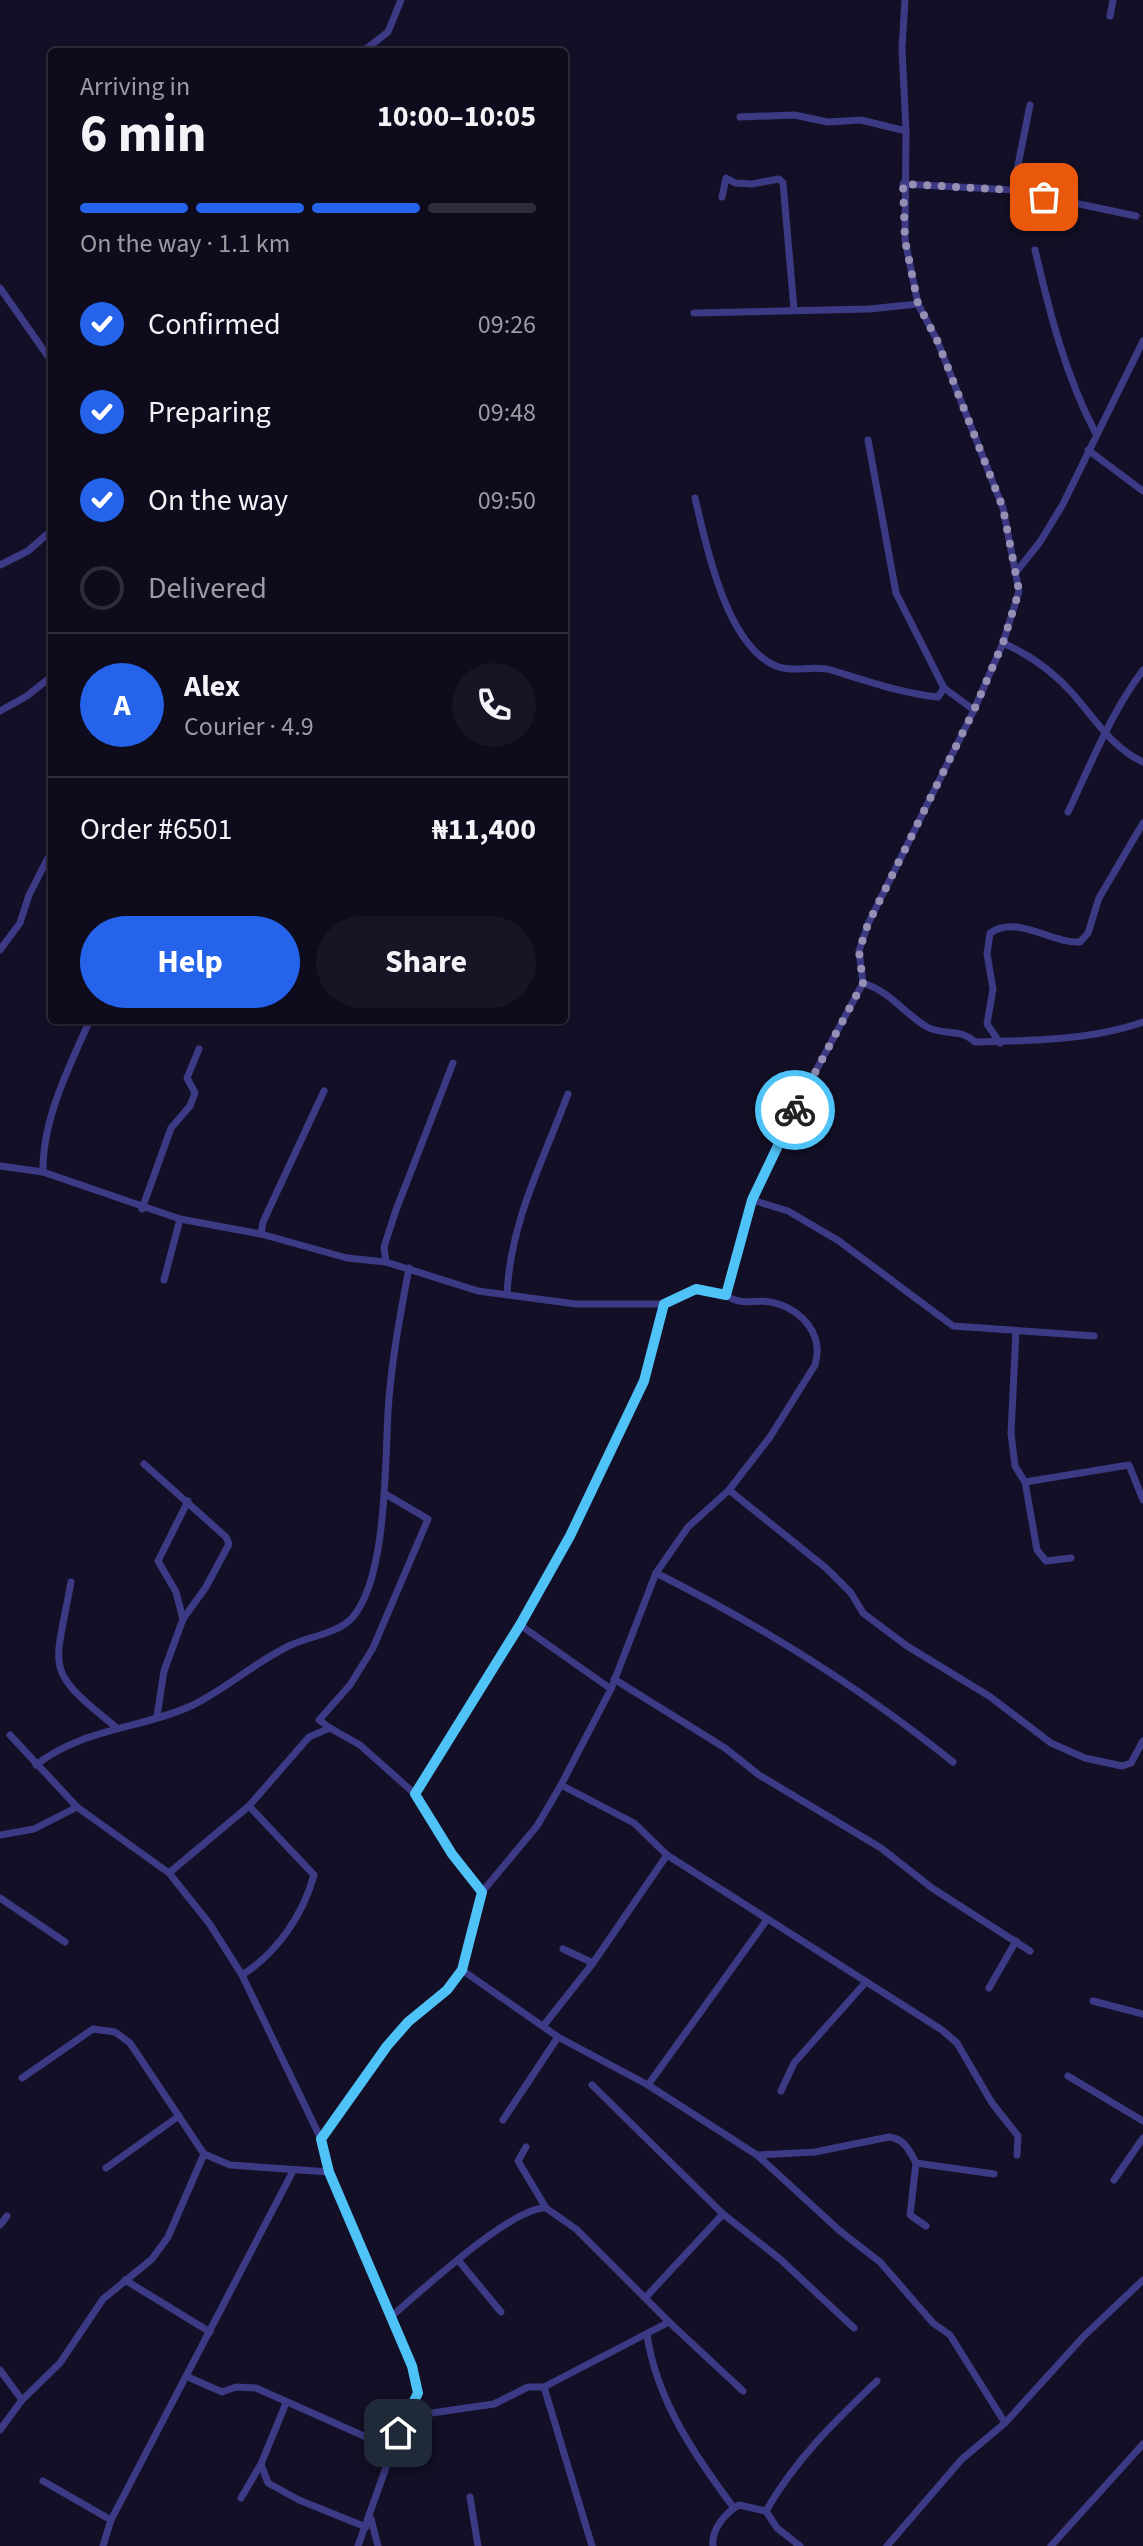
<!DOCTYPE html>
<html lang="en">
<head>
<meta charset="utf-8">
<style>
	:root { --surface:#0e0b1c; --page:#171425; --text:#f1f3f6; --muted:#9b9ba3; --line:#2e2b3b; --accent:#2563eb }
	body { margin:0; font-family:"Source Sans 3",sans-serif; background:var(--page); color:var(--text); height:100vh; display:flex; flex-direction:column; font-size:30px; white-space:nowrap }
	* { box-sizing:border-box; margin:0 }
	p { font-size:26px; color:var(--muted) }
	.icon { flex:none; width:44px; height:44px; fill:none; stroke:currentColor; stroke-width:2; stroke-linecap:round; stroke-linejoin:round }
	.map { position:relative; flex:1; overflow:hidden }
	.drawer { position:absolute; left:48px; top:48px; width:520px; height:976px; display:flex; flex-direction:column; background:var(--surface); border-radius:8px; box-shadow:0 2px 6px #0004,0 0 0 2px var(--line) }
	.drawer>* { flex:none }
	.pin { position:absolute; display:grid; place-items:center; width:68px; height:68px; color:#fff; margin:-34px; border-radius:16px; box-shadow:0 4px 12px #0006 }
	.courier { position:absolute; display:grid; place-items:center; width:80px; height:80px; margin:-40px; border:6px solid #4fc3f7; border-radius:50%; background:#fff; color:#222; box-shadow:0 2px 10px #0007 }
	.summary em { font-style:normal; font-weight:700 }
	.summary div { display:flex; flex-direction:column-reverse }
	.summary { display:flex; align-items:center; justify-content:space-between; height:136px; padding:0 32px }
	h1 { font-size:52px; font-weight:700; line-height:60px }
	.bar { display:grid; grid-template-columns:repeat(4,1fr); gap:12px 8px; align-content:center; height:96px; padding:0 32px }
	.bar i { height:10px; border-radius:6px; background:var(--line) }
	.bar .active { background:var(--accent) }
	.bar p { grid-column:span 4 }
	.line { display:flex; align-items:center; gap:20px; padding:0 32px; border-top:2px solid var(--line) }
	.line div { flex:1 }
	.round { display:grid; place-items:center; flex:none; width:84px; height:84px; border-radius:42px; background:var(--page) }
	ol { padding:0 32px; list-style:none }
	li { display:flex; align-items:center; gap:24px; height:88px }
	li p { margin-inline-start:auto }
	li .icon { padding:8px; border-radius:50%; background:var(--accent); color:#fff; stroke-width:4 }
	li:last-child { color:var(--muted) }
	li i { width:44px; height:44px; border:4px solid var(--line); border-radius:50% }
	.primary-button { display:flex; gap:16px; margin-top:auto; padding:16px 32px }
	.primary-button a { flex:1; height:92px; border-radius:48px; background:var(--accent); color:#fff; font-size:32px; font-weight:700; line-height:92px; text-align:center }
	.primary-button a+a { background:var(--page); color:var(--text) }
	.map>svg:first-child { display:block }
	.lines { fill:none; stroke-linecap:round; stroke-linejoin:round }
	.street { stroke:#3d3a85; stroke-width:7 }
	.done { stroke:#948fb3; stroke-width:8; stroke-dasharray:0 14.4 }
	.route { stroke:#4fc3f7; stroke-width:10 }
</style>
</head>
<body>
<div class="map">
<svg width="1143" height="2546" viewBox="0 0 1143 2546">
	<rect width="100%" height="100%" fill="#130f26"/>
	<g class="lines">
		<!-- street -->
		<g class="street">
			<polyline points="1110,16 1113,0"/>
			<polyline points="362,52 388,32 401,0"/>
			<polyline points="740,117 794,115 828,122 861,120 906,131"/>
			<polyline points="903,184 1013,190 1136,216"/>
			<polyline points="1013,190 1030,105"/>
			<polyline points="722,197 726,178 735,183 752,184 779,179 783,183 794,309"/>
			<path d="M1035,250c15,64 30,124 60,182"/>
			<polyline points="0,288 52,362"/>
			<polyline points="694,313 869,309 918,304"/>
			<polyline points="868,440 896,593 944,688 974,710"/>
			<polyline points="1088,450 1143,491"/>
			<path d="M695,498c11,47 31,147 81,168 16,7 37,-1 55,4 36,11 70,23 107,27l6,-9"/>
			<polyline points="0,565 28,551 52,530"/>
			<polyline points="1016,572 1040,542 1063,504 1143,341"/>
			<path d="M1003,643c27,12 50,28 70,51 22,25 39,54 70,68"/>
			<polyline points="0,711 27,696 52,676"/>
			<path d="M1068,812c23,-48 42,-98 75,-142"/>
			<polyline points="0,950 20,923 29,895 52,850"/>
			<polyline points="863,983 859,951 868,924 974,710 1003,643 1019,591 1003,508 937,340 918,304 905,240 906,131 902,48 905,0"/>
			<path d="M1000,1043l-13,-19 6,-35 -6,-35 3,-21c27,-19 62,11 90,9l8,-9 11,-35 44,-75"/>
			<polyline points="0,1166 43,1172 180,1219 261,1234 347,1258 386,1262 478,1291 576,1304 664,1304 696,1289 726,1295"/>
			<path d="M43,1172c-1,-52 26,-105 47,-152"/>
			<polyline points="752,1200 788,1211 839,1241 953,1326 1094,1336"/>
			<polyline points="142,1209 171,1128 190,1106 195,1093 187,1078 199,1049"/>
			<polyline points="261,1234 263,1222 324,1091"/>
			<polyline points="386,1262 384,1247 396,1210 453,1063"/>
			<polyline points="164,1280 180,1219"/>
			<path d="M507,1295c3,-73 36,-134 61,-201"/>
			<polyline points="1016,1331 1011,1433 1015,1466 1025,1482 1129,1465 1143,1500"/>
			<polyline points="144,1464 226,1537 229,1544 206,1587 183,1619"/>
			<polyline points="1025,1482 1037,1550 1046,1561 1071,1558"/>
			<polyline points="729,1490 826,1568 851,1593 863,1613 907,1646 989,1696 1051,1743 1085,1758 1122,1766 1131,1763 1143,1741"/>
			<path d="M656,1573c106,53 205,115 297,189"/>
			<path d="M71,1582c-16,90 -29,86 46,146"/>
			<polyline points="520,1625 611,1689"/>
			<polyline points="614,1679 725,1748 759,1775 881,1848 932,1888 1030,1951"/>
			<polyline points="157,1716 164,1671 183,1619 176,1592 158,1561 188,1501"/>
			<polyline points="330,1728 319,1720 350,1685 373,1648 428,1519 387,1495"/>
			<polyline points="10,1735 77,1807 169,1873 209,1923 242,1975 321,2139 329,2172 412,2366 418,2393 404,2417 358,2546"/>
			<path d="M36,1765c46,-37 106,-36 157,-60 35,-17 63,-44 98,-60 19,-9 46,-11 61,-27 35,-39 33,-154 36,-206 3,-49 12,-96 21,-144"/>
			<polyline points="561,1785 634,1823 667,1855 942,2030 957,2043 992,2103 1018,2136 1017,2155"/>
			<polyline points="415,1794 520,1625 570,1536 644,1381 664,1304"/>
			<polyline points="0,1835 34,1829 77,1807"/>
			<polyline points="169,1873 249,1806 309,1737 330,1728 360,1745 415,1794 452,1854 482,1892"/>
			<polyline points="0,1898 65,1942"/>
			<polyline points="593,1963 667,1855"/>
			<polyline points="462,1970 558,2037 648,2085 757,2155 840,2231 880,2262 933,2323 950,2335 1005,2423"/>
			<path d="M242,1975c35,-22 61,-60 72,-100l-65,-69"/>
			<polyline points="989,1988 1016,1941"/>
			<polyline points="1093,2001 1143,2014"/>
			<polyline points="544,2025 593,1963 563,1949"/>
			<polyline points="1068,2076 1143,2121"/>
			<polyline points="22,2078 93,2029 115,2032 130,2043 204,2154 230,2165 329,2172"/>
			<polyline points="592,2085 723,2214 780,2259 854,2328"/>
			<polyline points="648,2085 766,1921"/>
			<polyline points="781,2091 794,2063 865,1983"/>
			<polyline points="503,2120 558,2037"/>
			<path d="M321,2139l66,-93 21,-24 39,-32 15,-20 20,-78 55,-66 24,-41 50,-96 45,-116 32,-46 41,-37 41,-53 45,-72c9,-30 -12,-54 -40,-62 -18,-6 -32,5 -49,-8l26,-95 40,-85 71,-132c30,10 40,30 64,44 17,9 34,1 48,15 54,-1 117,-2 168,-20"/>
			<path d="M757,2155l58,-3 74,-15c16,2 20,13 27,26l78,11"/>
			<polyline points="916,2163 910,2215 926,2226"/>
			<polyline points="106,2168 179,2116"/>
			<polyline points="1114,2180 1143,2138"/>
			<polyline points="0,2225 7,2216"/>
			<polyline points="458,2260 501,2312"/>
			<polyline points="125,2280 210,2332"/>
			<polyline points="646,2297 723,2214"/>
			<path d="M393,2315c28,-24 120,-109 153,-107"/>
			<polyline points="669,2322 743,2391"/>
			<path d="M647,2335c10,66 48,121 87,173"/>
			<polyline points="0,2370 22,2400 0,2430"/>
			<polyline points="188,2377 222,2392 236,2387 256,2388 393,2449"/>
			<polyline points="544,2387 592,2546"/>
			<polyline points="22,2400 60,2363 103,2299 152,2259 168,2237 204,2154"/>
			<polyline points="286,2403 261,2464 268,2483 299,2500 366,2527"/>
			<polyline points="404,2417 494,2404 528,2387 544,2387 669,2322 576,2229 546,2208 518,2161 526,2147"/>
			<polyline points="43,2481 111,2520 103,2546"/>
			<polyline points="470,2497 478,2546"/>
			<polyline points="241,2498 261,2464"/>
			<path d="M766,2511c29,-51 69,-90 111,-130"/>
			<polyline points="371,2519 378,2546"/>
			<polyline points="111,2520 293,2171"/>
			<path d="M713,2546c-2,-16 12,-33 26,-41l27,6 11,17 23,18"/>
			<polyline points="887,2546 962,2459 1005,2423 1084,2336 1143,2280"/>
			<polyline points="1051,2546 1143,2444"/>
		</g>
	</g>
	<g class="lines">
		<!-- done -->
		<polyline class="done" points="795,1110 863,983 859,951 868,924 974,710 1003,643 1019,591 1003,508 937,340 918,304 905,240 903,184 1013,190 1044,197"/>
		<!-- route -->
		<polyline class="route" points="398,2433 418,2393 412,2366 329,2172 321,2139 387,2046 408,2022 447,1990 462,1970 482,1892 452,1854 415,1794 520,1625 570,1536 644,1381 664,1304 696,1289 726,1295 752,1200 795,1110"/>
	</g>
</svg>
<div class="pin" style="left:1044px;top:197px;background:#ea580c"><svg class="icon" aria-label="bag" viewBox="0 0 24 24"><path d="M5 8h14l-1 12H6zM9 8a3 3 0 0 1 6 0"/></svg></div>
<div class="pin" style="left:398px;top:2433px;background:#1f2937"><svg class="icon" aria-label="home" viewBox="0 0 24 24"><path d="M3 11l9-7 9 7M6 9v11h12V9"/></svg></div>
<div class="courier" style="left:795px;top:1110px"><svg class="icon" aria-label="bike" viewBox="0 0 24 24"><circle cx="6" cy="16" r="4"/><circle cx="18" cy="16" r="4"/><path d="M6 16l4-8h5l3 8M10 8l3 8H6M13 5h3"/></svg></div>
<section class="drawer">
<div class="summary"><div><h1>6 min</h1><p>Arriving in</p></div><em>10:00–10:05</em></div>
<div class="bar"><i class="active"></i><i class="active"></i><i class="active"></i><i></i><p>On the way · 1.1 km</p></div>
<ol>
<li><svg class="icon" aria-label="check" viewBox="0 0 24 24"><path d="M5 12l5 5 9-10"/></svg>Confirmed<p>09:26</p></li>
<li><svg class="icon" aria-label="check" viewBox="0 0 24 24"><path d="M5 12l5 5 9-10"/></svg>Preparing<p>09:48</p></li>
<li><svg class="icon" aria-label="check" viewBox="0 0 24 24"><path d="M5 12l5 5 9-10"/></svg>On the way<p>09:50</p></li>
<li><i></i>Delivered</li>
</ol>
<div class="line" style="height:144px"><b class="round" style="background:var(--accent);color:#fff">A</b><div><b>Alex</b><p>Courier · 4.9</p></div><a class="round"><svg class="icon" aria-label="phone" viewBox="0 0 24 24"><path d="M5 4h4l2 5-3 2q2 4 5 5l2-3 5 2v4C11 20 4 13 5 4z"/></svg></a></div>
<div class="line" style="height:104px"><div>Order #6501</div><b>₦11,400</b></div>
<div class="primary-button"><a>Help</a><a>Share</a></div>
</section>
</div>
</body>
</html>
